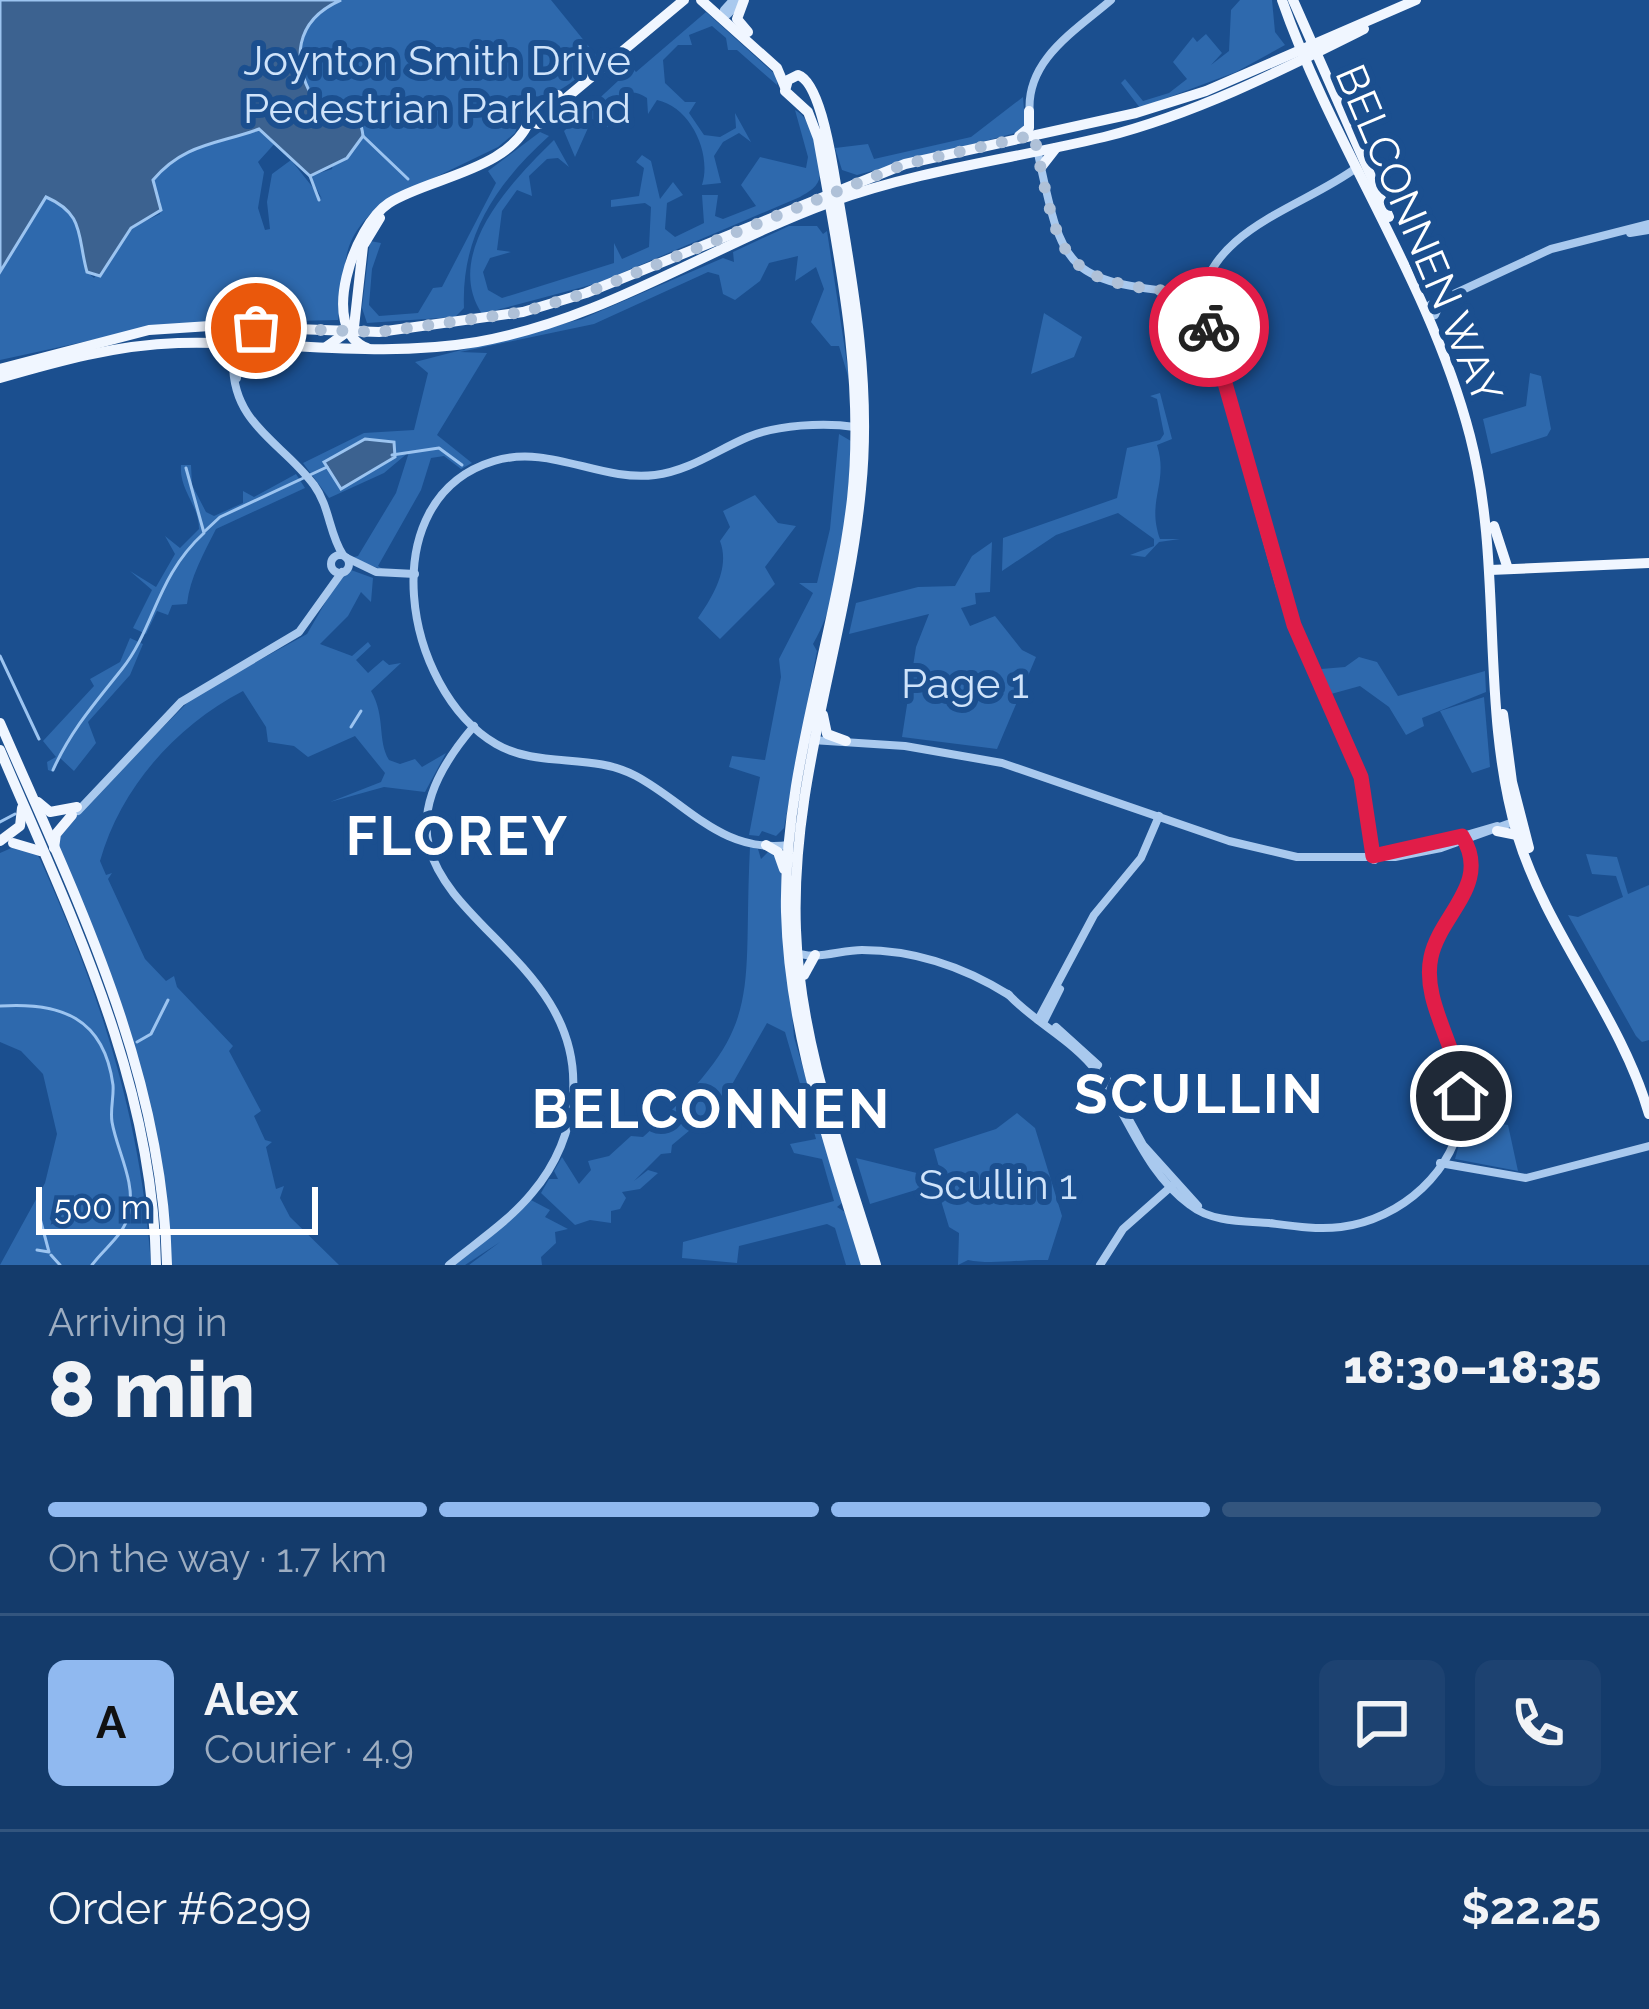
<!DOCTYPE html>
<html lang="en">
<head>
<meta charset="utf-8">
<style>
	:root { --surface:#143b6b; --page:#1d4271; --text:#f1f3f6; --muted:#9dadc1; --line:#33557e; --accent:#90b9f0 }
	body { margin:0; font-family:Raleway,sans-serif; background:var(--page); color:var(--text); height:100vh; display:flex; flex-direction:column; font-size:45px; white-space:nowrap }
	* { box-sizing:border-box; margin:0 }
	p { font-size:39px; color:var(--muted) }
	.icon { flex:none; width:66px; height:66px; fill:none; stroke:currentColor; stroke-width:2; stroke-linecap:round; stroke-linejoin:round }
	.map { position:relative; height:1265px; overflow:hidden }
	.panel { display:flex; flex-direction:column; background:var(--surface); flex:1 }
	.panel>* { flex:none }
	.scale { position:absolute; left:36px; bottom:30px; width:282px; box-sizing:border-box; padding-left:12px; border:6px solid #fff; border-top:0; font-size:33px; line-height:42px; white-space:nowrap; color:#fff; -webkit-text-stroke:9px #1b4f8f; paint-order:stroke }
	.pin { position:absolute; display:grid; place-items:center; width:102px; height:102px; color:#fff; margin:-51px; border:6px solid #fff; border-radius:50%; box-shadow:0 3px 12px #0007 }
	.courier { position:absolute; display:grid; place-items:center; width:120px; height:120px; margin:-60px; border:9px solid #e11d48; border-radius:50%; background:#fff; color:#222; box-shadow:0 3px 15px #0007 }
	.headline em { font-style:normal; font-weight:800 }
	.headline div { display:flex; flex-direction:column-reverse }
	.headline { display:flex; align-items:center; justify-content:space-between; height:204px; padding:0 48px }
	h1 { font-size:78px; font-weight:800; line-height:90px }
	.bar { display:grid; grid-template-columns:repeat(4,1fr); gap:18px 12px; align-content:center; height:144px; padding:0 48px }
	.bar i { height:15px; border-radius:9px; background:var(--line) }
	.bar .current { background:var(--accent) }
	.bar p { grid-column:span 4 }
	.line { display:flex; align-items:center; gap:30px; padding:0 48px; border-top:3px solid var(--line) }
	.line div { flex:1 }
	.round { display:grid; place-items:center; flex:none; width:126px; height:126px; border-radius:18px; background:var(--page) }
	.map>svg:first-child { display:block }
	.green { fill:#2e69ad }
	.water { fill:#3c6290; stroke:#9cc4f0; stroke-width:3 }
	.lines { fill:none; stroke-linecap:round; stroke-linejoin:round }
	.stream { stroke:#9cc4f0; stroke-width:3 }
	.minor { stroke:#a9c9ee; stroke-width:8 }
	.major { stroke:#f0f6ff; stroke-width:10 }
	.done { stroke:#afc1d8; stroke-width:12; stroke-dasharray:0 21.6 }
	.route { stroke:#e11d48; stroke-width:15 }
	.labels { text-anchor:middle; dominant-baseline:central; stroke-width:12; stroke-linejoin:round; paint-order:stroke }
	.park-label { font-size:42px; fill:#cfe3fa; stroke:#1b4f8f }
	.street-label { font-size:42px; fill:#fff; stroke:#1b4f8f }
	.district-label { font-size:54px; font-weight:bold; letter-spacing:3px; fill:#fff; stroke:#1b4f8f }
</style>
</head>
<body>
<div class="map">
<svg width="1649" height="1265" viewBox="0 0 1649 1265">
	<rect width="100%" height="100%" fill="#1b4f8f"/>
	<!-- green -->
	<g class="green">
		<path d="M341,0h210l48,59c-19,16 -45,44 -70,36l-14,38 -17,14 -116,56c-50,44 -31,64 -44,117l-172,4 -166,36v-88l46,-75c37,17 38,34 39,73l9,8 36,-50 30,-14 1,-12 -13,-18c31,-36 67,-46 113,-56l16,13 -19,21 6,10 -6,36 7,22 5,-1 -3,-27 5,-28 19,-14 31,39 -12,-23 22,-7 13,-63 -37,-11 -10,-52 16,-27z"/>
		<polygon points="1240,0 1272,0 1275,32 1285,45 1236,72 1140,108 1121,83 1125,79 1143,101 1169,93 1187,79 1173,62 1193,37 1197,42 1206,34 1222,53 1211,65 1229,51 1231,10"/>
		<path d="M706,12l72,65 -1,8 -40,-35h-9l-2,-12 -14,-12 -23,9 3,10h-14l-15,15 2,23 20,19h11l-7,11 15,22 16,2 16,-9 -1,-15 16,29 -12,-9 -16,9 -9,14 7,27 -19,2c10,-31 -11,-78 -45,-85l-9,14 -1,-16c-18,-12 -28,-2 -43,10l4,19 -16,-8 -17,38 -11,-26 68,-63 4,4z"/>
		<polygon points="1023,97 1025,124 1019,132 857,175 842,170 835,148 868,144 874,159 971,137"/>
		<path d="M795,110c17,8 27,45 25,65 -1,12 -12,17 -20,22l-202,86 -116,31c-40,-61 31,-134 72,-174l15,27 -11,-9 -11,1 -18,17 3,20 -15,-6 -15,21 -5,39 14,2 -21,6 -7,14 5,18 14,8 112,-35v-20l8,16 27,-12 2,-40 -6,-4 -34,4v-7l28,-4 5,-28 -8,-6 6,-7 9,6 9,38 13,-17 10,13 -16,8 -2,26 10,8 29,-14 -2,-28h16l-3,21 8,3 33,-13 -15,-21 19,-28 46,11 2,-11z"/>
		<path d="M540,132l9,4c-53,48 -88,99 -85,172l-9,9 -88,6 -5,-15 8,-67 11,2 -9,26 -3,36 10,11 39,-3 15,-25 9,-1 54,-104 -8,-12z"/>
		<polygon points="789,226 817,226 823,234 827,231 850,383 839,346 831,346 811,322 824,289 816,267 795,281 798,256 769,263 760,281 735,300 723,294 719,275 708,272 594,324 460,352 487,353 437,435 472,463 461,469 444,456 431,458 421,490 378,566 384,570 350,558 358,556 396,493 409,452 384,473 329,498 303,463 364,433 414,430 428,373 415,362 582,319 723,258 734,262 733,252"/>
		<polygon points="1044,313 1082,337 1074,357 1031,374"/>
		<polygon points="1530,373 1541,376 1551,429 1547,436 1491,454 1483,419 1526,406"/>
		<path d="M1160,393l12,46 -15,6c12,38 -11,55 3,94h20l-21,3 -14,15 -15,-2 24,-9v-7l-36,-26 -62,22 -54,36 1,-33 114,-40 10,-50 33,-8 4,-6 -7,-35 -7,-3z"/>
		<path d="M839,434l12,7c-3,64 -6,149 -38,203l4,7 -33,177 -8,8 -14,-5 -3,5 -10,-1 11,-58 -31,-10 3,-11 33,4 16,-83 -2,-18 34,-66 -14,-10h18l13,-54z"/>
		<path d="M181,465h10l1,20 14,27 8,4 29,-13v-12l11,6 42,-23 9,14 -89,41c-12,24 -26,48 -29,75l-15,1 -4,10 -11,-4 -11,23 -13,-6 19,-38 -22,-19 26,16 19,-33 -10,-18 15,12 19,-19c0,-25 -20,-38 -18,-64z"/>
		<path d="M755,495l23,28 18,3 -31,41 10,17 -55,55 -22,-21c16,-23 32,-51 22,-77l10,-14 -7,-16z"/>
		<polygon points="992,542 990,592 975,593 976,604 961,608 970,626 995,616 1022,650 1036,657 997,749 902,737 916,647 929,614 849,634 856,603 918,587 955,586 972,556"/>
		<path d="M351,570l22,8 -2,24 -10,-10 -13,24 -28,28 32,12 16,-14 3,4 -15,14 12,13 15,-13 6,5 12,-2 -30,28c15,26 6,49 18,69l11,4 15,-5 7,8 24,-14 -21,39 -41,-5 -54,15 51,-20 4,-9 -30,-37 -47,21 -14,-11 -26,-4 -2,-15 -23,-36c-67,35 -122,96 -143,170l6,14 6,-2 -4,6 37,80 21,22 8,-5 3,11 56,59 -4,5 32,60 -7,5 11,24 7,2 -6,5 10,42 8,-3 -4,12 10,19 49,48h-168c-12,-166 -49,-266 -113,-417l1,-17 135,-135 113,-62 33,-57z"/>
		<polygon points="130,638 143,644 130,675 88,722 96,743 74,771 60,758 53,772 48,770 47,762 56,757 43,741 94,686 90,679 120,662"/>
		<polygon points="1359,657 1377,662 1398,696 1485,671 1486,692 1422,718 1424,726 1406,735 1389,707 1360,686 1331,694 1321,669 1345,667"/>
		<polygon points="1484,697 1490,767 1472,773 1440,711"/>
		<path d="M16,846l18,4 6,9c60,135 101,258 111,406h-151l45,-82 12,-49 -14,-60 -22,-23 -21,-9v-189z"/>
		<path d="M750,847l8,2 3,10 8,-8 11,11 14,175 48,166 -5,4 8,5 17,53h-16l-11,-37 -8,-4 -88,22 -2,17 -55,-5 1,-16 151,-41 -12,-42 -28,-6 -4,-9 26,-5 -31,-107 -18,-9 -37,65 1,8 -59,49 -1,8 -10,1 -27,27 14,-11 10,3 -18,16 -18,3 4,6 -6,11 -9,2v12l-21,-3 -15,5 -34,-32 8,-14h9l-4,-8 8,-14 17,27 12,-14 -3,-9 21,-5 22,-20 12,1c125,-112 99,-134 107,-290z"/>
		<polygon points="1586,854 1617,857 1628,894 1649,885 1649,1040 1642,1042 1636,1036 1568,915 1578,917 1623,897 1616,876 1592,874"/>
		<path d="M1017,1113l18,15 27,88 -14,44c-26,-1 -57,5 -80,0l-10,5 1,-32 -10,-6 -10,-33 6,-5 -11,-40 62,-20z"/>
		<polygon points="1466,1119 1508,1125 1518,1171 1455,1159"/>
		<polygon points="856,1158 929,1176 932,1185 870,1204"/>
		<polygon points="531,1200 550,1210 545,1217 568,1229 555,1232 556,1243 541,1257 542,1265 469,1265 500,1242 465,1265 455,1265"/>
	</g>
	<!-- water -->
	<g class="water">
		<path d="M0,0h341c-46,20 -51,61 -26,101 24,4 45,5 48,35l-16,22 -37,18 -51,-47c-40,15 -75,14 -106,51l8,30 -30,18 -31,48 -13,-4c-10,-36 -2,-58 -41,-75l-46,75z"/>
		<polygon points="365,439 394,442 395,457 341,489 324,462"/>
	</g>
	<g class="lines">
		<!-- stream -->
		<g class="stream">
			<polyline points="363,136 408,179"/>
			<polyline points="310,176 319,200"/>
			<polyline points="392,455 439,448 462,465"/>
			<polyline points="205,531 220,517 327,467"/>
			<polyline points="0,656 39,739"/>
			<polyline points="351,727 361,711"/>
			<path d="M53,770c18,-40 42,-67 69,-101 33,-42 34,-92 82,-136l-18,-65"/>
			<polyline points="0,822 15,814"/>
			<path d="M0,1006c60,-4 104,11 113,79 1,12 -3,24 -1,37 5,29 24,60 17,91 -5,23 -24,34 -37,52"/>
			<polyline points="137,1042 151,1034 168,1000"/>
			<polyline points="37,1250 49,1252 38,1211"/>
			<polyline points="51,1255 60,1265"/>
		</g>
		<!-- minor -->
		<g class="minor">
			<polyline points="724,10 733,0"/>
			<polyline points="728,14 740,1"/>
			<path d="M1030,115c-6,-54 45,-84 81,-115"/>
			<path d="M1034,135c30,139 24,146 170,160"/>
			<path d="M1356,168c-52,39 -151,62 -155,139l79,280 81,190 13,83"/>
			<polyline points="1630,233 1649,230"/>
			<polyline points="1430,305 1551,249 1649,224"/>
			<polyline points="1435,315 1441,302"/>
			<path d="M242,329c-11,8 -9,20 -9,34 0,62 49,79 81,122 16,22 15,49 29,70"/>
			<polyline points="237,330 242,338 237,378"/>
			<circle cx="340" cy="564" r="9"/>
			<polyline points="347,558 376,572 415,574"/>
			<polyline points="812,740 905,746 1002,763 1229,841 1297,857 1395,857 1441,848 1516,821"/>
			<polyline points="78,811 181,702 299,632 342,572"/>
			<path d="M789,845c-67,9 -101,-41 -153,-69 -44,-24 -97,-7 -140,-32 -93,-55 -125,-246 -2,-283 56,-17 106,21 161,14 34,-4 62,-25 93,-38 29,-12 76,-15 107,-10"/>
			<polyline points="1425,847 1497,826"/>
			<path d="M795,952c19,9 45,-2 67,-2 54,0 102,17 147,45"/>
			<path d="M1008,994c27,29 65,46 89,78 32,44 47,99 93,133 21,17 53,16 79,18 23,3 48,7 72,4 59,-7 117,-57 121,-118 3,-49 -30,-85 -33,-131 -3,-54 66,-87 33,-143"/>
			<polyline points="1038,1020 1094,915 1141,858 1159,816"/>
			<polyline points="1043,1023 1060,989"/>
			<polyline points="1056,1027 1098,1065"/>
			<polyline points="1106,1078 1143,1145 1198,1206"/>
			<polyline points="1440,1163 1526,1178 1649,1146"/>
			<path d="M449,1265c28,-23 60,-44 83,-72 24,-28 39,-63 41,-100 11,-168 -251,-190 -99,-367"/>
			<polyline points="1100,1265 1123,1229 1175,1183"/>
		</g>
		<!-- major -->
		<g class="major">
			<polyline points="701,0 777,68 785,87"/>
			<polyline points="744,0 737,19 748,32"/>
			<path d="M1282,0c52,149 148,282 188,436 34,131 9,268 47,398 30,100 103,180 132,280"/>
			<polyline points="1293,0 1389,217"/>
			<circle cx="539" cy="116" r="8"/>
			<polyline points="535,109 558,95"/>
			<polyline points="547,114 684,0"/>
			<polyline points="1019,136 1029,128 1029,111"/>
			<polyline points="1042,166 1056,148"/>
			<polyline points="215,347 225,350 233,364"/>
			<polyline points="326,347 354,327 363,246 380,218"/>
			<path d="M367,348c-49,-19 -13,-122 22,-145 41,-26 125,-33 142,-87"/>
			<polyline points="0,369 149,330 210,326 379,332 523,312 586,293 905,164 1136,113 1206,91 1416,0"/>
			<path d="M0,378c59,-17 116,-33 178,-35 100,-3 198,16 299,-1 129,-23 233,-96 354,-140 89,-32 181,-43 273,-65 91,-23 176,-66 260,-108"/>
			<polyline points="1494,526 1507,566"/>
			<polyline points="1490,570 1649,563"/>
			<polyline points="1503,714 1512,782 1529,848"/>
			<polyline points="823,715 827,734 846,741"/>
			<path d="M0,723c76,175 163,348 167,542"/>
			<path d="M0,750c71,167 153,330 156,515"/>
			<polyline points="38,802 50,812 77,807"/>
			<polyline points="1497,831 1517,835"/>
			<polyline points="0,841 20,826 22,808"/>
			<polyline points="13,843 40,851"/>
			<polyline points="766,845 778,852 784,869"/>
			<polyline points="54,848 56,834 72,815"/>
			<polyline points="804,975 815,955"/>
			<path d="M866,1265c-35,-117 -77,-230 -80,-353 -3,-141 50,-275 66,-413 13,-122 -13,-242 -34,-361l-10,-26 -23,-21 3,-11 10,-5c21,7 32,75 36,98 18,105 38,209 27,316 -14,149 -71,290 -65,441 4,115 47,226 80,335"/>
		</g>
	</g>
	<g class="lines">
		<!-- done -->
		<path class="done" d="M256,328l123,4 144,-20 63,-19 319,-129 129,-29c28,140 26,146 172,160l3,32"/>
		<!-- route -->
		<path class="route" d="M1209,327l85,298 67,152 12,79 89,-20c30,48 -22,78 -31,121 -10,46 29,92 30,139"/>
	</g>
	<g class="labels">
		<!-- park labels -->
		<g class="park-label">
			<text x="437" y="60">Joynton Smith Drive<tspan x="437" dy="48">Pedestrian Parkland</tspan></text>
			<text x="965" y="683">Page 1</text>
			<text x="998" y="1184">Scullin 1</text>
		</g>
		<!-- street labels -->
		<g class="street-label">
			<text transform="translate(1419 234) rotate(67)">BELCONNEN WAY</text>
		</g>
		<!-- district labels -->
		<g class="district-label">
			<text x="458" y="836">FLOREY</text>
			<text x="1200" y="1094">SCULLIN</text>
			<text x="712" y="1109">BELCONNEN</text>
		</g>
	</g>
</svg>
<div class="scale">500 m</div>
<div class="pin" style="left:256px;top:328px;background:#ea580c"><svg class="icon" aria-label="bag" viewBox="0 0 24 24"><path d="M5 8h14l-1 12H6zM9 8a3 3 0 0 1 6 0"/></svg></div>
<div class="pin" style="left:1461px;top:1096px;background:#1f2937"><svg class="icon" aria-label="home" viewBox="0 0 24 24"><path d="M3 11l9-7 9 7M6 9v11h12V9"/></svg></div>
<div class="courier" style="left:1209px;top:327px"><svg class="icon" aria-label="bike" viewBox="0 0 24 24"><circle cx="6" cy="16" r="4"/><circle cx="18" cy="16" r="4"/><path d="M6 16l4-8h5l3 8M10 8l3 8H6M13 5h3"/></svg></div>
</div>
<section class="panel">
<div class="headline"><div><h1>8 min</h1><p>Arriving in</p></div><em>18:30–18:35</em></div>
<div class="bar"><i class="current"></i><i class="current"></i><i class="current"></i><i></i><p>On the way · 1.7 km</p></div>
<div class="line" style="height:216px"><b class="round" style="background:var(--accent);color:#111">A</b><div><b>Alex</b><p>Courier · 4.9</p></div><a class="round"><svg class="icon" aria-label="chat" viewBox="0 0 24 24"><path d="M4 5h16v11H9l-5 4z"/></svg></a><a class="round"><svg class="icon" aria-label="phone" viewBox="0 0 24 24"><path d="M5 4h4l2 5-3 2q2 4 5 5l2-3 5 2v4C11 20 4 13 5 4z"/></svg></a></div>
<div class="line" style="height:156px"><div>Order #6299</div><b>$22.25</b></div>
</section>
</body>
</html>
